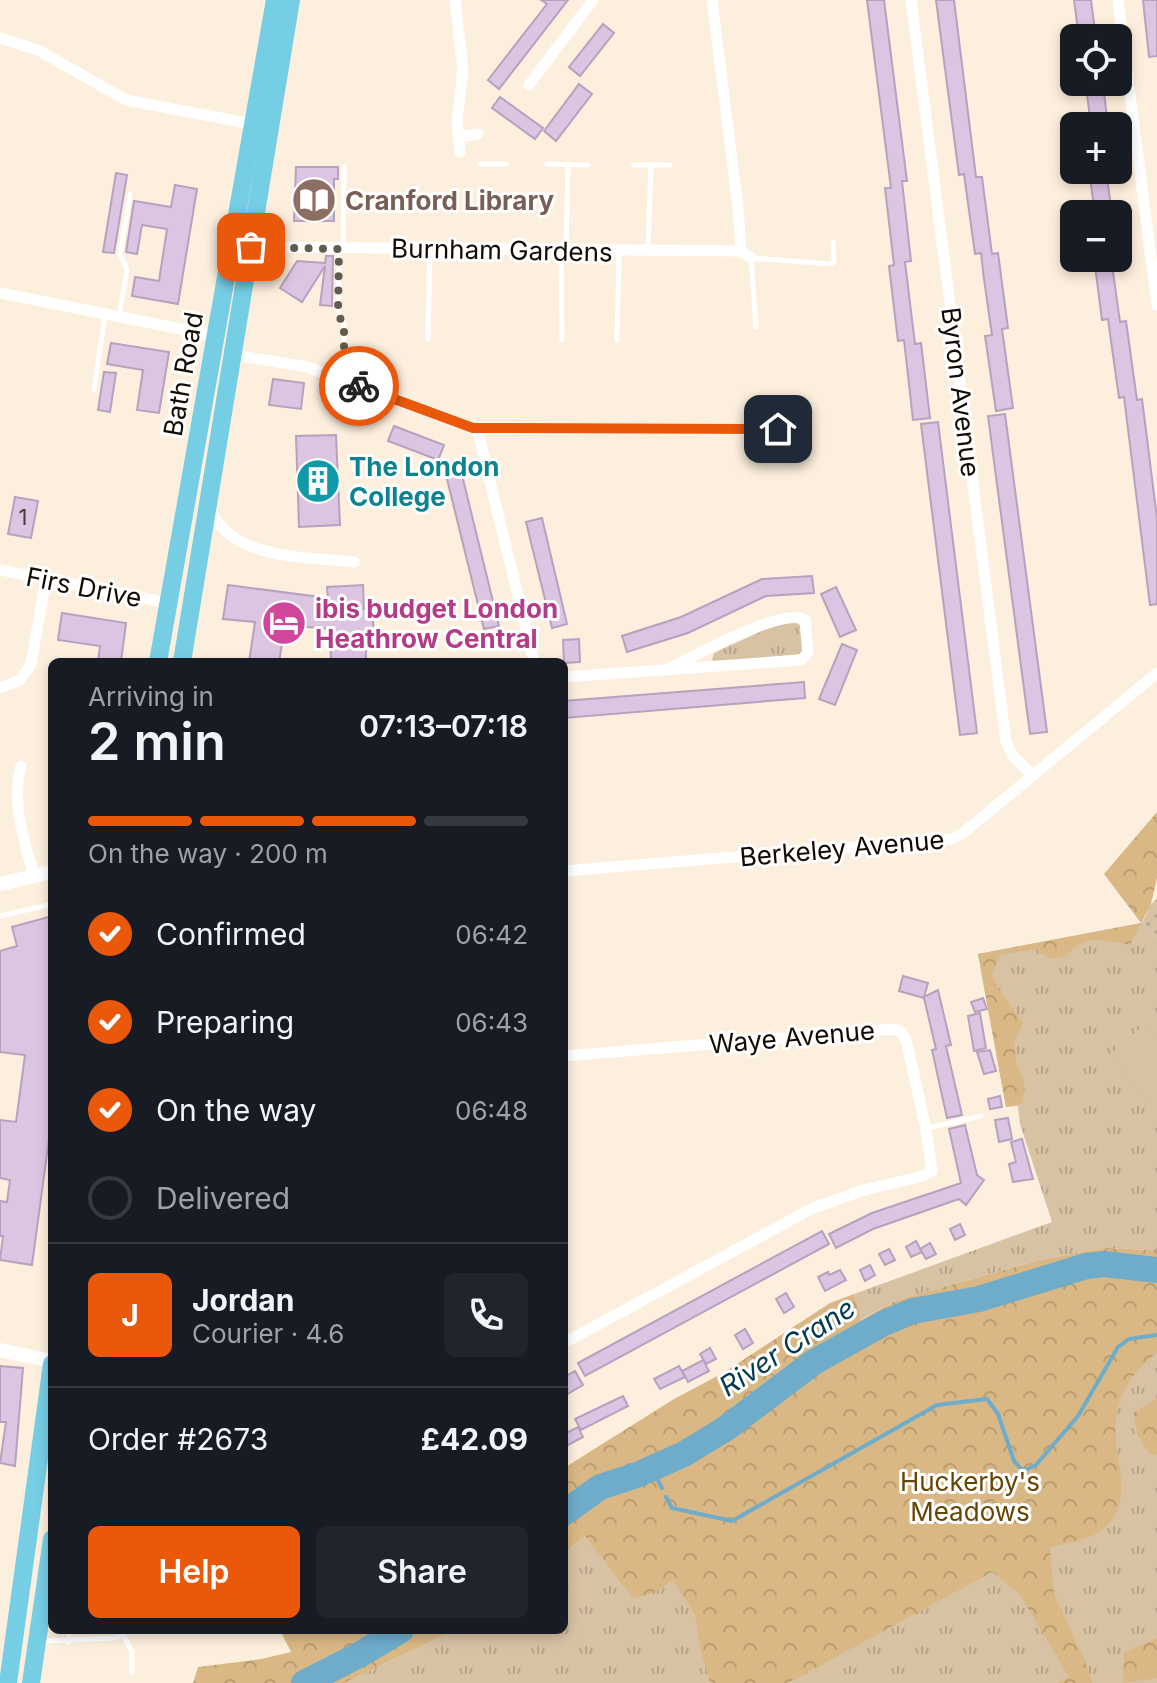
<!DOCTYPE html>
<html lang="en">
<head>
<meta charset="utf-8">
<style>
	:root { --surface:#171b24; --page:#20242c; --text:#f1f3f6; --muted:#9ea1a6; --line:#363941; --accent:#ea580c }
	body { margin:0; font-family:Inter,sans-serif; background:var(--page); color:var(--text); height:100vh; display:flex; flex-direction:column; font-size:30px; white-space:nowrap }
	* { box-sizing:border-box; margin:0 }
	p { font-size:26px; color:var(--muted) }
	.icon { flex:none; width:44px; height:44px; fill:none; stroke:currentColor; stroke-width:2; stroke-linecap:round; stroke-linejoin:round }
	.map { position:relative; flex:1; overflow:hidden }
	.details { position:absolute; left:48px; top:658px; width:520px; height:976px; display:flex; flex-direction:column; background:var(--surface); border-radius:12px; box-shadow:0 4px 12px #0003 }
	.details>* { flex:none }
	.tools { position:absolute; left:1060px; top:24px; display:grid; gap:16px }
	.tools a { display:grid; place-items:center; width:72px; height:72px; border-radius:12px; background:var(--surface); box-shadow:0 4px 12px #0003; font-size:40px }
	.pin { position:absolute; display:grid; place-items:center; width:68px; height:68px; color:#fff; margin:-34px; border-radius:16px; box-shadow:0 4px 12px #0006 }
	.courier { position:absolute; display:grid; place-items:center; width:80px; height:80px; margin:-40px; border:6px solid #ea580c; border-radius:50%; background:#fff; color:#222; box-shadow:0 2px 10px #0007 }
	.head em { font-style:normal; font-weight:600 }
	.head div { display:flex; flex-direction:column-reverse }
	.head { display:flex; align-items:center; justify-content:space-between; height:136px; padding:0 40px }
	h1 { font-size:52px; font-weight:600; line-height:60px }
	.bar { display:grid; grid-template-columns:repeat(4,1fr); gap:12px 8px; align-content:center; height:96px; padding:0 40px }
	.bar i { height:10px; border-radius:6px; background:var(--line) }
	.bar .current { background:var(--accent) }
	.bar p { grid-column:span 4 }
	.line { display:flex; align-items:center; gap:20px; padding:0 40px; border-top:2px solid var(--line) }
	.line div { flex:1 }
	.round { display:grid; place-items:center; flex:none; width:84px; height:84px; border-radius:12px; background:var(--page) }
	ol { padding:0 40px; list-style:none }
	li { display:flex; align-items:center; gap:24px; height:88px }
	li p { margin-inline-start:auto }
	li .icon { padding:8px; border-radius:50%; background:var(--accent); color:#fff; stroke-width:4 }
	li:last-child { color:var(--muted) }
	li i { width:44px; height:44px; border:4px solid var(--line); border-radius:50% }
	.action { display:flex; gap:16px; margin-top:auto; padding:16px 40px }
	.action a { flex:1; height:92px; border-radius:12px; background:var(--accent); color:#fff; font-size:32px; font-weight:600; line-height:92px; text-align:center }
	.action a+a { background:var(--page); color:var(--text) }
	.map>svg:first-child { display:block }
	.grass { fill:url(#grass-tufts) }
	.forest { fill:url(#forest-crowns) }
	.garden { fill:url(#garden-dots) }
	.pitch { fill:#d7c2a4 }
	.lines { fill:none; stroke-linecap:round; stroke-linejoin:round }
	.stream { stroke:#6eacca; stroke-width:4 }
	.river { stroke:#6eacca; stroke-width:26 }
	.building { fill:#dcc5e3; stroke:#b6a1be; stroke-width:2 }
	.service { stroke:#fff; stroke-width:5 }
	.minor { stroke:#fff; stroke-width:11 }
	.tertiary { stroke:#fff; stroke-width:14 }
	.trunk { stroke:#76cee4; stroke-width:18 }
	.done { stroke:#645b4f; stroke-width:8; stroke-dasharray:0 14.4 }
	.route { stroke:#ea580c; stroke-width:10 }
	.labels { text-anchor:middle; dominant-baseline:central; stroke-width:6; stroke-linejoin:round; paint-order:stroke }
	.number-label { font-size:22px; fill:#443a3a }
	.education-label { font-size:26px; font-weight:bold; fill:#785e54; stroke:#fff; text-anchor:start }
	.street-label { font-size:26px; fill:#120b02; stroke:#fff }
	.culture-label { font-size:26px; font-weight:bold; fill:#0d838f; stroke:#fff; text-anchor:start }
	.hotel-label { font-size:26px; font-weight:bold; fill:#b23c85; stroke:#fff; text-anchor:start }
	.park-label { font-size:26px; fill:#664503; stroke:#fff }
	.water-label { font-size:28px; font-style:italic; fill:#013a4f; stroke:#fff }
</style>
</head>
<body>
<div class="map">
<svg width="1157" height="1683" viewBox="0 0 1157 1683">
	<defs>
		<pattern id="grass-tufts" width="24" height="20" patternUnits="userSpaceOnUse" patternTransform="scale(2)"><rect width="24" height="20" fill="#d7c2a4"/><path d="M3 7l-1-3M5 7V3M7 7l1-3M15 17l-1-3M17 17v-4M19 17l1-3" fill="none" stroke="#b8a58c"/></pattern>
		<pattern id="forest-crowns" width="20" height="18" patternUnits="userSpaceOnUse" patternTransform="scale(2)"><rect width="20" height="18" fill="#dab885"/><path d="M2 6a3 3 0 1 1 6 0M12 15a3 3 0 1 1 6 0" fill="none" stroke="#ba9d71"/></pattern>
		<pattern id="garden-dots" width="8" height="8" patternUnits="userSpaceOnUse" patternTransform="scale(2)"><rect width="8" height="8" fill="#d7c2a4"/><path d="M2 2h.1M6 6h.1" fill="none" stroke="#b8a58c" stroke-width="1.8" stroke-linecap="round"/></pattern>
	</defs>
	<rect width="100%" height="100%" fill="#fdefdd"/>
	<!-- grass -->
	<g class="grass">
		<polygon points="797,622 800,626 802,652 800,654 717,662 712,660 714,653 775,625"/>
		<polygon points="1142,923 1157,939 1157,1250 1104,1248 1039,1260 897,1300 860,1320 854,1294 1052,1222 1020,1124 1018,1106 1006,1107 978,954"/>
		<polygon points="1157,1270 1157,1683 344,1683 455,1630 564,1630 564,1553 585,1536"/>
	</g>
	<!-- forest -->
	<g class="forest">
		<path d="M1157,812v66l-6,26 -21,41c-27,-5 -45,-12 -64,11l-15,3 -17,-10 -34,6 -8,19 7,16 24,33 -9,20 2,21 8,17 -1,22 -17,4 -28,-153 163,-31 -37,-49z"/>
		<path d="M1104,1248l53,2v103c-22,16 -38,38 -41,66 -5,40 25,87 -19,114 -13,8 -33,10 -47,15l4,46 34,74 4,15h-35l12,-6 -50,-84 -27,-21 -204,111h-78l-10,-35 -5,-33 -22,-35 -19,13 -21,5 -48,-62 -21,17v-85l110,-69 49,-26 107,-70 24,-9 7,26 36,-20 142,-40z"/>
		<polygon points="1157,1393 1157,1455 1150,1454 1138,1436 1133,1413 1155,1400"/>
		<polygon points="280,1630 455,1630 344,1683 193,1683 198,1667 261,1659 291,1652"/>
		<polygon points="1157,1638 1157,1678 1123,1683 1124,1653"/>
	</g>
	<!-- garden -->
	<polygon class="garden" points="1157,899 1157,939 1142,923 1151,904"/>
	<!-- pitch -->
	<polygon class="pitch" points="1145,1024 1157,1038 1157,1099 1151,1104 1109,1055"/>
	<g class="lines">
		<!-- stream -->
		<g class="stream">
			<polyline points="652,1469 662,1488"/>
			<polyline points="666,1497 672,1508 732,1521 937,1405 987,1399 998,1414 1014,1461 1023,1471 1036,1465 1078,1416 1118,1347 1129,1339 1157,1335"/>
		</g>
		<!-- river -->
		<g class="river">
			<polyline points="564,1513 600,1487 637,1475 684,1454 725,1429 814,1362 884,1323 913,1311 979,1299 1086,1266 1104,1264 1157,1270"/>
			<polyline points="304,1683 359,1655 401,1630"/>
		</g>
	</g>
	<!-- building -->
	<g class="building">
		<polygon points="541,0 568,0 499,89 488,80 547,4"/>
		<polygon points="867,0 884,0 907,181 902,181 911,261 905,262 915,344 921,343 930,418 913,420 904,340 898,341 889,266 894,265 885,188 891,188"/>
		<polygon points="936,0 954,0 976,177 982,177 992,254 998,253 1008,328 1002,329 1013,408 996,411 985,336 992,335 984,279 981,253 975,254 964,174 959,175"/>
		<polygon points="1074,0 1091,0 1096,38 1079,38"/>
		<polygon points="1143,0 1157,0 1157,56 1149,57"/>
		<polygon points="603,24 614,33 580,76 569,67"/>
		<polygon points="579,84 592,94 556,141 544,131"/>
		<polygon points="1103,84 1108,126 1091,126 1086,86"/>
		<polygon points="500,97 543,128 535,139 492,108"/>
		<polygon points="296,167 338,167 338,179 334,179 334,221 294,221"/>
		<polygon points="1089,170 1106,170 1112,214 1095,214"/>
		<polygon points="116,173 127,175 114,253 103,252"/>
		<polygon points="175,185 197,189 178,304 132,296 135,277 159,281 167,229 142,225 137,254 126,252 134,201 171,207"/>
		<polygon points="326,256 333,256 332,306 320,305 325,266 302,302 280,288 297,261 325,263"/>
		<polygon points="1094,258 1111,258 1120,322 1126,321 1137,400 1142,399 1157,518 1157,604 1150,605 1124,397 1119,398 1108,319 1102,320"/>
		<polygon points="111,343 169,352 159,413 137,410 143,370 107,364"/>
		<polygon points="104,372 116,373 110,412 98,410"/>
		<polygon points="273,379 304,383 301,409 269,405"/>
		<polygon points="1005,414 1047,732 1030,734 988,416"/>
		<polygon points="938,422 977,733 960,735 921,424"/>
		<polygon points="394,426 444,445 438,460 388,441"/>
		<polygon points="336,435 340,525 299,527 296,436"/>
		<polygon points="461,471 499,626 484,629 446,475"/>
		<polygon points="15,497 38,501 31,538 8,534"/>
		<polygon points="542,518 567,624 552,628 526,522"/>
		<polygon points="812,576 814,593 766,596 688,633 627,652 622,636 681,617 762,579"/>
		<polygon points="228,585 328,598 327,587 363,585 364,609 371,609 373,620 374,643 366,643 366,662 331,662 330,629 285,625 279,662 249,662 255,622 223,619"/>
		<polygon points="836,587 856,630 840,637 821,594"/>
		<polygon points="62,613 126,623 121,662 98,662 100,646 58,640"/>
		<polygon points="579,639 580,662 564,663 563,640"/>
		<polygon points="842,644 857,650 835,705 819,699"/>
		<polygon points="804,682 805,698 564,718 564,701"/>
		<polygon points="52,916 52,1117 32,1265 0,1260 3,1236 0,1236 0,1201 7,1202 10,1180 0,1178 0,1120 16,1122 25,1055 0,1052 0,951 17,946 12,927"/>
		<polygon points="903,976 928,983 924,997 938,990 951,1045 946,1046 962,1115 947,1118 932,1050 936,1049 924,998 899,991"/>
		<polygon points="983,998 987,1009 975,1012 971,1002"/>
		<polygon points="980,1013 986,1048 974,1051 968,1016"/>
		<polygon points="990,1050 996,1071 984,1074 977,1052"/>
		<polygon points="1000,1096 1002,1107 990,1109 988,1099"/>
		<polygon points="1008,1118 1012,1139 999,1142 995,1120"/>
		<polygon points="965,1125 977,1175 984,1180 966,1205 959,1199 873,1229 836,1248 829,1234 872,1213 961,1183 949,1129"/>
		<polygon points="1022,1139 1033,1179 1013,1182 1009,1164 1016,1162 1011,1142"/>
		<polygon points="960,1224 965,1235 955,1240 950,1229"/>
		<polygon points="822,1231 829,1244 585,1376 578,1363"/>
		<polygon points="916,1241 922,1252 911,1257 906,1247"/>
		<polygon points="930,1243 936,1254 926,1259 920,1249"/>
		<polygon points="889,1249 895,1260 885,1265 879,1254"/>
		<polygon points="870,1265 875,1275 865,1281 860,1270"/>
		<polygon points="840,1270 846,1280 825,1291 818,1277 828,1272 829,1275"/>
		<polygon points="786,1293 794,1307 784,1313 776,1299"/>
		<polygon points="745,1329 753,1343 743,1349 735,1335"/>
		<polygon points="710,1348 716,1359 706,1364 700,1354"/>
		<polygon points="703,1360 709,1371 688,1382 682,1371"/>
		<polygon points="0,1366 23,1368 15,1466 0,1463 6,1422 0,1422"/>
		<polygon points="679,1366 685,1377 660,1389 654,1379"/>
		<polygon points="575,1371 583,1385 564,1396 564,1377"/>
		<polygon points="623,1396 628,1406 581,1430 575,1419"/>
		<polygon points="578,1427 583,1437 564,1447 564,1434"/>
	</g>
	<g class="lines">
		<!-- service -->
		<g class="service">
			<polyline points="480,164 506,164"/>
			<polyline points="547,164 588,165"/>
			<polyline points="633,165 670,165"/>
			<polyline points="566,247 568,164"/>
			<polyline points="343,248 344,166"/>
			<polyline points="648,248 651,165"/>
			<polyline points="339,250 338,315 344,324 344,381"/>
			<polyline points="561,251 562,340"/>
			<polyline points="119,316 127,270 120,254 130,194"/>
			<polyline points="756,327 751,258 831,264 834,262 833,242"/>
			<polyline points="428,339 430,249"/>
			<polyline points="617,340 619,251"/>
			<polyline points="94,390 105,315"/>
			<polyline points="0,916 52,904"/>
			<polyline points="928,1128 981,1116"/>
			<polyline points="123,1634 132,1652 132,1673"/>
			<polyline points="43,1641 116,1638 126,1630"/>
			<polyline points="68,1642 70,1630"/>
		</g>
		<!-- minor -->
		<g class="minor">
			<polyline points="455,0 463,70 457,120 460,152"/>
			<polyline points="712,0 738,207 741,251"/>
			<polyline points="911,0 1006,742 1012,755 1032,775"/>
			<polyline points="1118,0 1157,305"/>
			<polyline points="0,38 38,50 126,100 252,124"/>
			<polyline points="529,85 593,0"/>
			<polyline points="458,137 478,134"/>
			<polyline points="251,247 741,251 751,258"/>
			<polyline points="0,293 216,336"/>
			<polyline points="234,355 307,367 473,428 778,429"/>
			<polyline points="477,428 534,662"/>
			<path d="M210,507c17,53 99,50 144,55"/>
			<polyline points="0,570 169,603"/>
			<path d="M564,677l238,-17 6,-8 -3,-32c-22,-14 -112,37 -137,49"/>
			<polyline points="0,688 20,680 31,664 46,579"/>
			<path d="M21,766c-10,37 3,74 13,110"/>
			<polyline points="564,871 952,839 963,833 1157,673"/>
			<polyline points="564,1056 894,1029 902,1033 906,1040 926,1129 932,1171 923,1176 864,1190 813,1208 564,1343"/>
		</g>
		<!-- tertiary -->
		<g class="tertiary">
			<polyline points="0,884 52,872"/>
			<polyline points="0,1350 52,1361"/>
		</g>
		<!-- trunk -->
		<g class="trunk">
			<polyline points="158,662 275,0"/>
			<polyline points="182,662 291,0"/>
			<polyline points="8,1683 52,1364"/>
			<polyline points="31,1683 52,1539"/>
		</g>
	</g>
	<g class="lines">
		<!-- done -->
		<polyline class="done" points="251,247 339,249 338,315 344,324 344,381 359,386"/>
		<!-- route -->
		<polyline class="route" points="359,386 473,428 778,429"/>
	</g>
	<!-- icons -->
	<defs>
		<g id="library-disc" transform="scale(2.3)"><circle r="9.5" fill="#8d6e63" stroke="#fff"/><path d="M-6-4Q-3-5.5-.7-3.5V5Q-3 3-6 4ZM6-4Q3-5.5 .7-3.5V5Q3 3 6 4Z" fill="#fff"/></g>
		<g id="building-disc" transform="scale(2.3)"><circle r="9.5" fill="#0f9aa8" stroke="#fff"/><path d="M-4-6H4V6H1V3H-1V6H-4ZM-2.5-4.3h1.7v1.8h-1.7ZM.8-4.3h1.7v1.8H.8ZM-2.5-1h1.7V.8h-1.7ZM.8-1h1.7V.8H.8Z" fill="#fff"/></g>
		<g id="hotel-disc" transform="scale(2.3)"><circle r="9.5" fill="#d1479c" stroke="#fff"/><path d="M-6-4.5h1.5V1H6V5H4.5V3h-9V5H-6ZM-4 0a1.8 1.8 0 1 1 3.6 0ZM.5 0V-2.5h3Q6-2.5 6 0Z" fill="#fff"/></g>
	</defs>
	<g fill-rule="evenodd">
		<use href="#library-disc" x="314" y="200"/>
		<use href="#building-disc" x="318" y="481"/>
		<use href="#hotel-disc" x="284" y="623"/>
	</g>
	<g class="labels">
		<!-- number labels -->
		<g class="number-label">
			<text x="23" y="517">1</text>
		</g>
		<!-- education labels -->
		<g class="education-label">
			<text x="345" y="200">Cranford Library</text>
		</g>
		<!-- street labels -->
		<g class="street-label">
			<text transform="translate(502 250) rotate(1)">Burnham Gardens</text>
			<text transform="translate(183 374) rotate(-80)">Bath Road</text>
			<text transform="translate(961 392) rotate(83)">Byron Avenue</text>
			<text transform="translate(84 587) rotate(11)">Firs Drive</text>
			<text transform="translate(842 848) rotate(-5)">Berkeley Avenue</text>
			<text transform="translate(792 1037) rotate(-5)">Waye Avenue</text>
		</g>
		<!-- culture labels -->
		<g class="culture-label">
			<text x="349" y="466">The London<tspan x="349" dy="30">College</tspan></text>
		</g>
		<!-- hotel labels -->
		<g class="hotel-label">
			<text x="315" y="608">ibis budget London<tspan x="315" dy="30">Heathrow Central</tspan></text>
		</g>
		<!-- park labels -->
		<g class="park-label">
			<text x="970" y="1481">Huckerby's<tspan x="970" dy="30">Meadows</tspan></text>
		</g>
		<!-- water labels -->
		<g class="water-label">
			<text transform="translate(787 1347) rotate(-33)">River Crane</text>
		</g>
	</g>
</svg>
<div class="tools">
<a><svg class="icon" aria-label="locate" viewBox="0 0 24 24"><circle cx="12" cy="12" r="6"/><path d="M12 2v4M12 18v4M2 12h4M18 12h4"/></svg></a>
<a>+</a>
<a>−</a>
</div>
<div class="pin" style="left:251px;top:247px;background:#ea580c"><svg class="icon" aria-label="bag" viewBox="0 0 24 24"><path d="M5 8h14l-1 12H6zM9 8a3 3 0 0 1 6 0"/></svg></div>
<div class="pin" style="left:778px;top:429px;background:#1f2937"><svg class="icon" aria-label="home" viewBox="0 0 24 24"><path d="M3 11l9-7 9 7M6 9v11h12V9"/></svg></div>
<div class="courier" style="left:359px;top:386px"><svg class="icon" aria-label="bike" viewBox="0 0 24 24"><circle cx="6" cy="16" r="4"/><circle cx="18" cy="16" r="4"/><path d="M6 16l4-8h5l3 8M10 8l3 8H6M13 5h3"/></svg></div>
<section class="details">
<div class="head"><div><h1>2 min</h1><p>Arriving in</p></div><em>07:13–07:18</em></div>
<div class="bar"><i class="current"></i><i class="current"></i><i class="current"></i><i></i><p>On the way · 200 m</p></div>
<ol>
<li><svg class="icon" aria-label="check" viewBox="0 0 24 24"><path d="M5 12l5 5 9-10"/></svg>Confirmed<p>06:42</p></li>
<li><svg class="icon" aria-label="check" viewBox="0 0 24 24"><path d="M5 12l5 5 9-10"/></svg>Preparing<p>06:43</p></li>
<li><svg class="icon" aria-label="check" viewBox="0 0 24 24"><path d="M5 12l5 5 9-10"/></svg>On the way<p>06:48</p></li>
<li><i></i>Delivered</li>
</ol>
<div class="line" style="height:144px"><b class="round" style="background:var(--accent);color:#fff">J</b><div><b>Jordan</b><p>Courier · 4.6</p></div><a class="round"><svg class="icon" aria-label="phone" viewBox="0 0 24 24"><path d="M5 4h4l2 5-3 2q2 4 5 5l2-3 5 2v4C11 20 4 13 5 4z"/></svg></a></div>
<div class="line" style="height:104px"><div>Order #2673</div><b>£42.09</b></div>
<div class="action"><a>Help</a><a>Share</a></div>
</section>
</div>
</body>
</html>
